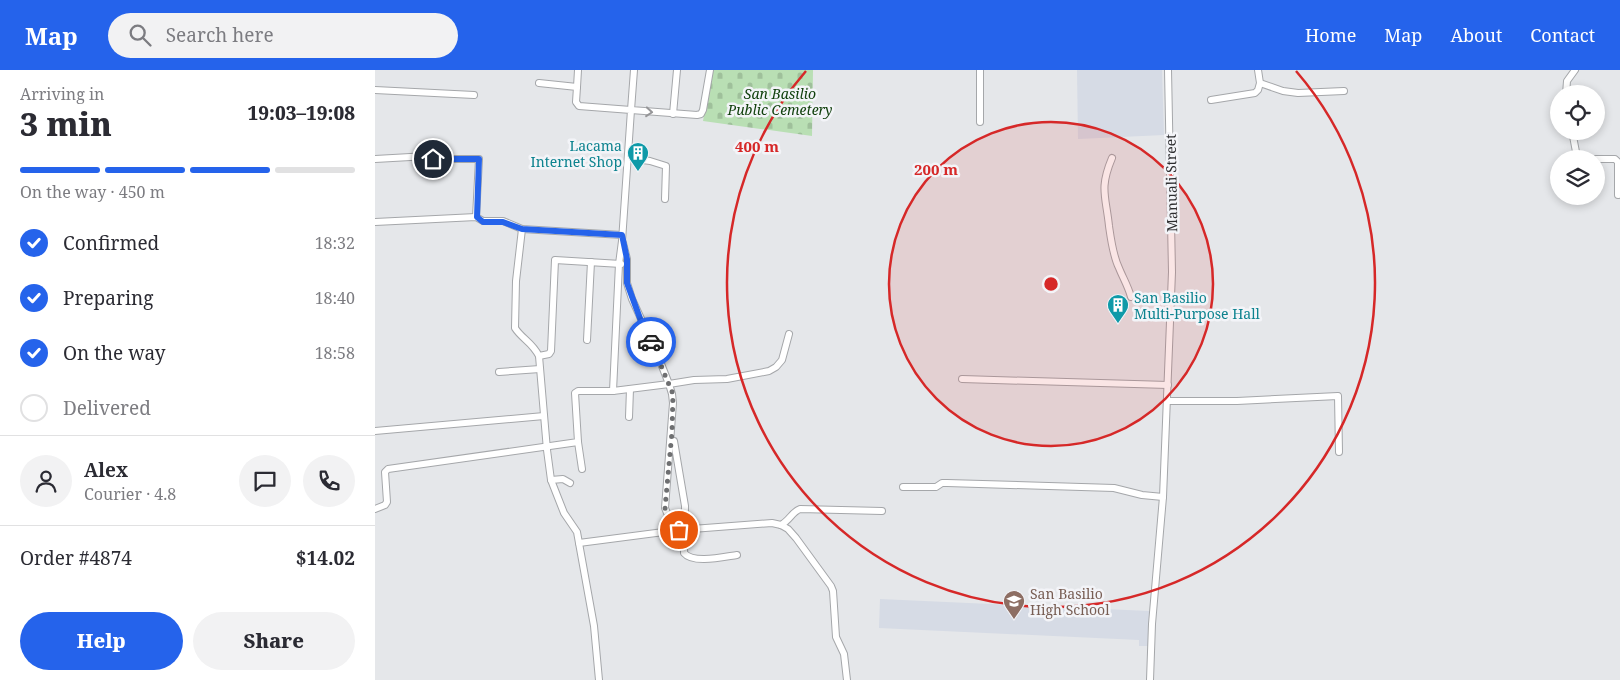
<!DOCTYPE html>
<html lang="en">
<head>
<meta charset="utf-8">
<style>
	:root { --surface:#fff; --page:#f2f2f3; --text:#2b2b33; --muted:#7c7c81; --line:#e1e1e2; --accent:#2563eb }
	body { margin:0; font-family:"Noto Serif",serif; background:var(--page); color:var(--text); height:100vh; display:flex; flex-direction:column; font-size:19px; white-space:nowrap }
	* { box-sizing:border-box; margin:0 }
	p { font-size:16px; color:var(--muted) }
	.icon { flex:none; width:28px; height:28px; fill:none; stroke:currentColor; stroke-width:2; stroke-linecap:round; stroke-linejoin:round }
	.map { position:relative; flex:1; overflow:hidden }
	.side { display:flex; flex-direction:column; background:var(--surface); width:375px }
	.side>* { flex:none }
	.fabs { position:absolute; left:1175px; top:15px; display:grid; gap:10px }
	.fabs a { display:grid; place-items:center; width:55px; height:55px; border-radius:50%; background:var(--surface); box-shadow:0 2px 8px #0003; font-size:25px }
	.pin { position:absolute; display:grid; place-items:center; width:42px; height:42px; color:#fff; margin:-21px; border:2px solid #fff; border-radius:50%; box-shadow:0 1px 5px #0007 }
	.courier { position:absolute; display:grid; place-items:center; width:50px; height:50px; margin:-25px; border:4px solid #2563eb; border-radius:50%; background:#fff; color:#222; box-shadow:0 1px 6px #0007 }
	.head em { font-style:normal; font-weight:800 }
	.head div { display:flex; flex-direction:column-reverse }
	.head { display:flex; align-items:center; justify-content:space-between; height:85px; padding:0 20px }
	h1 { font-size:32px; font-weight:800; line-height:38px }
	.bar { display:grid; grid-template-columns:repeat(4,1fr); gap:8px 5px; align-content:center; height:60px; padding:0 20px }
	.bar i { height:6px; border-radius:4px; background:var(--line) }
	.bar .current { background:var(--accent) }
	.bar p { grid-column:span 4 }
	.line { display:flex; align-items:center; gap:12px; padding:0 20px; border-top:1px solid var(--line) }
	.line div { flex:1 }
	.round { display:grid; place-items:center; flex:none; width:52px; height:52px; border-radius:26px; background:var(--page) }
	ol { padding:0 20px; list-style:none }
	li { display:flex; align-items:center; gap:15px; height:55px }
	li p { margin-inline-start:auto }
	li .icon { padding:5px; border-radius:50%; background:var(--accent); color:#fff; stroke-width:4 }
	li:last-child { color:var(--muted) }
	li i { width:28px; height:28px; border:2px solid var(--line); border-radius:50% }
	.action { display:flex; gap:10px; margin-top:auto; padding:10px 20px }
	.action a { flex:1; height:58px; border-radius:30px; background:var(--accent); color:#fff; font-size:20px; font-weight:800; line-height:58px; text-align:center }
	.action a+a { background:var(--page); color:var(--text) }
	header { display:flex; align-items:center; gap:30px; box-sizing:border-box; height:70px; padding:0 25px; background:var(--accent); color:#fff }
	header strong { font-size:24px }
	nav { display:flex; gap:28px; margin-inline-start:auto; font-size:18px }
	.search { width:350px; height:45px; background:var(--page); display:flex; align-items:center; gap:12px; box-sizing:border-box; padding:0 18px; border-radius:28px; color:var(--muted); font-size:19px }
	main { display:flex; flex:1; min-height:0 }
	.map>svg:first-child { display:block }
	.built { fill:#d6dbe5 }
	.cemetery { fill:url(#cemetery-stones) }
	.lines { fill:none; stroke-linecap:round; stroke-linejoin:round }
	.minor-casing { stroke:#a5a7aa; stroke-width:8 }
	.minor { stroke:#fff; stroke-width:6 }
	.oneway { stroke:#969698 }
	.done { stroke:#6e6f71; stroke-width:5; stroke-dasharray:0 9 }
	.route { stroke:#2563eb; stroke-width:6 }
	.ring { fill:none; stroke:#d62828; stroke-width:2.5 }
	.labels { text-anchor:middle; dominant-baseline:central; stroke-width:5; stroke-linejoin:round; paint-order:stroke }
	.park-label { font-size:14px; font-style:italic; fill:#11410d; stroke:#f3f4f8 }
	.culture-label { font-size:14px; fill:#0d838f; stroke:#f3f4f8; text-anchor:end }
	.street-label { font-size:14px; fill:#2e2e30; stroke:#f3f4f8 }
	.education-label { font-size:14px; fill:#785e54; stroke:#f3f4f8; text-anchor:start }
	.centre { fill:#d62828; stroke:#f3f4f8; stroke-width:2.5 }
	.ring-label { font-size:15px; text-anchor:middle; font-weight:bold; fill:#d62828; stroke:#f3f4f8; stroke-width:5; stroke-linejoin:round; paint-order:stroke }
</style>
</head>
<body>
<header>
<strong>Map</strong>
<div class="search"><svg class="icon" aria-label="search" viewBox="0 0 24 24"><circle cx="10" cy="10" r="6"/><path d="M15 15l6 6"/></svg>Search here</div>
<nav><a>Home</a><a>Map</a><a>About</a><a>Contact</a></nav>
</header>
<main>
<section class="side">
<div class="head"><div><h1>3 min</h1><p>Arriving in</p></div><em>19:03–19:08</em></div>
<div class="bar"><i class="current"></i><i class="current"></i><i class="current"></i><i></i><p>On the way · 450 m</p></div>
<ol>
<li><svg class="icon" aria-label="check" viewBox="0 0 24 24"><path d="M5 12l5 5 9-10"/></svg>Confirmed<p>18:32</p></li>
<li><svg class="icon" aria-label="check" viewBox="0 0 24 24"><path d="M5 12l5 5 9-10"/></svg>Preparing<p>18:40</p></li>
<li><svg class="icon" aria-label="check" viewBox="0 0 24 24"><path d="M5 12l5 5 9-10"/></svg>On the way<p>18:58</p></li>
<li><i></i>Delivered</li>
</ol>
<div class="line" style="height:90px"><a class="round"><svg class="icon" aria-label="person" viewBox="0 0 24 24"><circle cx="12" cy="8" r="4"/><path d="M4 21q1-7 8-7t8 7"/></svg></a><div><b>Alex</b><p>Courier · 4.8</p></div><a class="round"><svg class="icon" aria-label="chat" viewBox="0 0 24 24"><path d="M4 5h16v11H9l-5 4z"/></svg></a><a class="round"><svg class="icon" aria-label="phone" viewBox="0 0 24 24"><path d="M5 4h4l2 5-3 2q2 4 5 5l2-3 5 2v4C11 20 4 13 5 4z"/></svg></a></div>
<div class="line" style="height:65px"><div>Order #4874</div><b>$14.02</b></div>
<div class="action"><a>Help</a><a>Share</a></div>
</section>
<div class="map">
<svg width="1245" height="610" viewBox="0 0 1245 610">
	<defs>
		<pattern id="cemetery-stones" width="16" height="16" patternUnits="userSpaceOnUse" patternTransform="scale(1.25)"><rect width="16" height="16" fill="#b9dfb4"/><path d="M2 7V4a2 2 0 0 1 4 0v3zM10 15v-3a2 2 0 0 1 4 0v3z" fill="#9fc09b"/></pattern>
	</defs>
	<rect width="100%" height="100%" fill="#e5e7ea"/>
	<!-- built -->
	<g class="built">
		<polygon points="702,0 787,0 789,65 703,69"/>
		<polygon points="505,529 774,541 773,576 764,576 764,570 504,558"/>
	</g>
	<!-- cemetery -->
	<polygon class="cemetery" points="336,0 438,0 437,66 328,51"/>
	<g class="lines">
		<!-- minor casing -->
		<g class="minor-casing">
			<g id="minor">
				<polyline points="259,0 256,40 322,45 326,44 328,40 335,0"/>
				<polyline points="605,0 605,52"/>
				<polyline points="883,0 885,13 908,21 923,23 969,21"/>
				<polyline points="202,17 203,0"/>
				<polyline points="0,20 99,25"/>
				<polyline points="1191,24 1192,11 1200,0"/>
				<polyline points="836,30 880,23 883,20 885,13"/>
				<polyline points="298,44 302,0"/>
				<polyline points="1197,61 1202,87 1205,89"/>
				<polyline points="253,88 275,91 291,96 290,129"/>
				<path d="M737,88c-13,31 -6,38 -3,68 2,14 4,30 10,42 4,10 9,18 12,29"/>
				<polyline points="0,89 53,86 58,89 104,89 101,147"/>
				<polyline points="1221,89 1240,89 1243,92 1243,125"/>
				<polyline points="0,152 101,147 108,151 128,151 147,159 247,165"/>
				<path d="M147,159l-6,52 -1,47c7,11 17,14 24,28l8,94 4,30 13,33 13,19 17,94 5,54"/>
				<polyline points="248,173 252,189 252,213 257,229 283,286 294,314 319,310 352,309 394,301 401,297 407,290 414,264"/>
				<polyline points="212,270 216,192"/>
				<polyline points="164,286 174,284 176,281 180,190 246,194"/>
				<polyline points="124,302 165,299"/>
				<polyline points="587,309 793,315"/>
				<polyline points="238,321 294,314 297,324 298,333 290,438 292,443 299,450 304,460"/>
				<polyline points="792,331 862,331 963,326 964,382"/>
				<polyline points="254,347 255,319"/>
				<polyline points="0,361 169,346"/>
				<path d="M299,371l11,65 -1,47c9,11 39,4 53,2"/>
				<polyline points="203,372 207,399"/>
				<polyline points="176,410 188,409 195,413"/>
				<polyline points="528,417 561,417 567,413 572,413 739,418 767,425 788,427"/>
				<polyline points="0,439 10,435 12,432 10,402 13,399 203,372 200,323 203,321 238,321 244,194 247,171 256,40 204,36 201,32 202,17 164,13"/>
				<path d="M406,455c9,-5 11,-13 19,-16l82,2"/>
				<polyline points="204,473 304,460 397,453 406,455 413,459 421,468 456,516 458,521 461,567 469,584 472,610"/>
				<polyline points="775,610 777,554 788,427 797,202 793,0"/>
			</g>
		</g>
		<!-- minor -->
		<use href="#minor" class="minor"/>
	</g>
	<!-- one-way arrows -->
	<defs><path id="oneway-chevron" d="M-2-3.5L2.5 0L-2 3.5" fill="none" stroke-width="1.6" stroke-linecap="round" stroke-linejoin="round" transform="scale(1.25)"/></defs>
	<use class="oneway" href="#oneway-chevron" transform="translate(274 42) rotate(5)"/>
	<g class="lines">
		<!-- done -->
		<polyline class="done" points="276,272 298,324 297,362 290,438 292,443 299,450 304,460"/>
		<!-- route -->
		<polyline class="route" points="58,89 104,89 102,147 108,152 128,152 147,159 247,165 252,189 252,213 266,251 276,272"/>
	</g>
	<!-- distance rings -->
	<circle cx="676" cy="214" r="162" fill="#d62828" fill-opacity=".12"/>
	<g class="ring">
		<circle cx="676" cy="214" r="162"/>
		<path d="M921 1A324 324 0 1 1 431 1"/>
	</g>
	<!-- icons -->
	<defs>
		<g id="building-pin" transform="scale(1.125)"><path d="M0 17L-7.5 6A9.5 9.5 0 1 1 7.5 6Z" fill="#0f9aa8" stroke="#f3f4f8"/><path d="M-4-6H4V6H1V3H-1V6H-4ZM-2.5-4.3h1.7v1.8h-1.7ZM.8-4.3h1.7v1.8H.8ZM-2.5-1h1.7V.8h-1.7ZM.8-1h1.7V.8H.8Z" fill="#fff"/></g>
		<g id="school-pin" transform="scale(1.125)"><path d="M0 17L-7.5 6A9.5 9.5 0 1 1 7.5 6Z" fill="#8d6e63" stroke="#f3f4f8"/><path d="M0-5L7-2L0 1L-7-2ZM-4 1L0 2.5L4 1V4Q0 6-4 4Z" fill="#fff"/></g>
	</defs>
	<g fill-rule="evenodd">
		<use href="#building-pin" x="263" y="83"/>
		<use href="#building-pin" x="743" y="235"/>
		<use href="#school-pin" x="639" y="531"/>
	</g>
	<g class="labels">
		<!-- park labels -->
		<g class="park-label">
			<text x="405" y="23">San Basilio<tspan x="405" dy="16">Public Cemetery</tspan></text>
		</g>
		<!-- culture labels -->
		<g class="culture-label">
			<text x="247" y="75">Lacama<tspan x="247" dy="16">Internet Shop</tspan></text>
			<text x="759" y="227" text-anchor="start">San Basilio<tspan x="759" dy="16">Multi-Purpose Hall</tspan></text>
		</g>
		<!-- street labels -->
		<g class="street-label">
			<text transform="translate(796 113) rotate(-91)">Manuali Street</text>
		</g>
		<!-- education labels -->
		<g class="education-label">
			<text x="655" y="523">San Basilio<tspan x="655" dy="16">High School</tspan></text>
		</g>
	</g>
	<circle cx="676" cy="214" r="8" class="centre"/>
	<g class="ring-label">
		<text x="382" y="82">400 m</text>
		<text x="561" y="105">200 m</text>
	</g>
</svg>
<div class="fabs">
<a><svg class="icon" aria-label="locate" viewBox="0 0 24 24"><circle cx="12" cy="12" r="6"/><path d="M12 2v4M12 18v4M2 12h4M18 12h4"/></svg></a>
<a><svg class="icon" aria-label="layers" viewBox="0 0 24 24"><path d="M12 4l9 5-9 5-9-5zM3 14l9 5 9-5"/></svg></a>
</div>
<div class="pin" style="left:304px;top:460px;background:#ea580c"><svg class="icon" aria-label="bag" viewBox="0 0 24 24"><path d="M5 8h14l-1 12H6zM9 8a3 3 0 0 1 6 0"/></svg></div>
<div class="pin" style="left:58px;top:89px;background:#1f2937"><svg class="icon" aria-label="home" viewBox="0 0 24 24"><path d="M3 11l9-7 9 7M6 9v11h12V9"/></svg></div>
<div class="courier" style="left:276px;top:272px"><svg class="icon" aria-label="car" viewBox="0 0 24 24"><path d="M5 17H2v-5l4-1 3-4h7l3 4 3 1v5h-3M9 17h6M6 11h13"/><circle cx="7" cy="17" r="2"/><circle cx="17" cy="17" r="2"/></svg></div>
</div>
</main>
</body>
</html>
